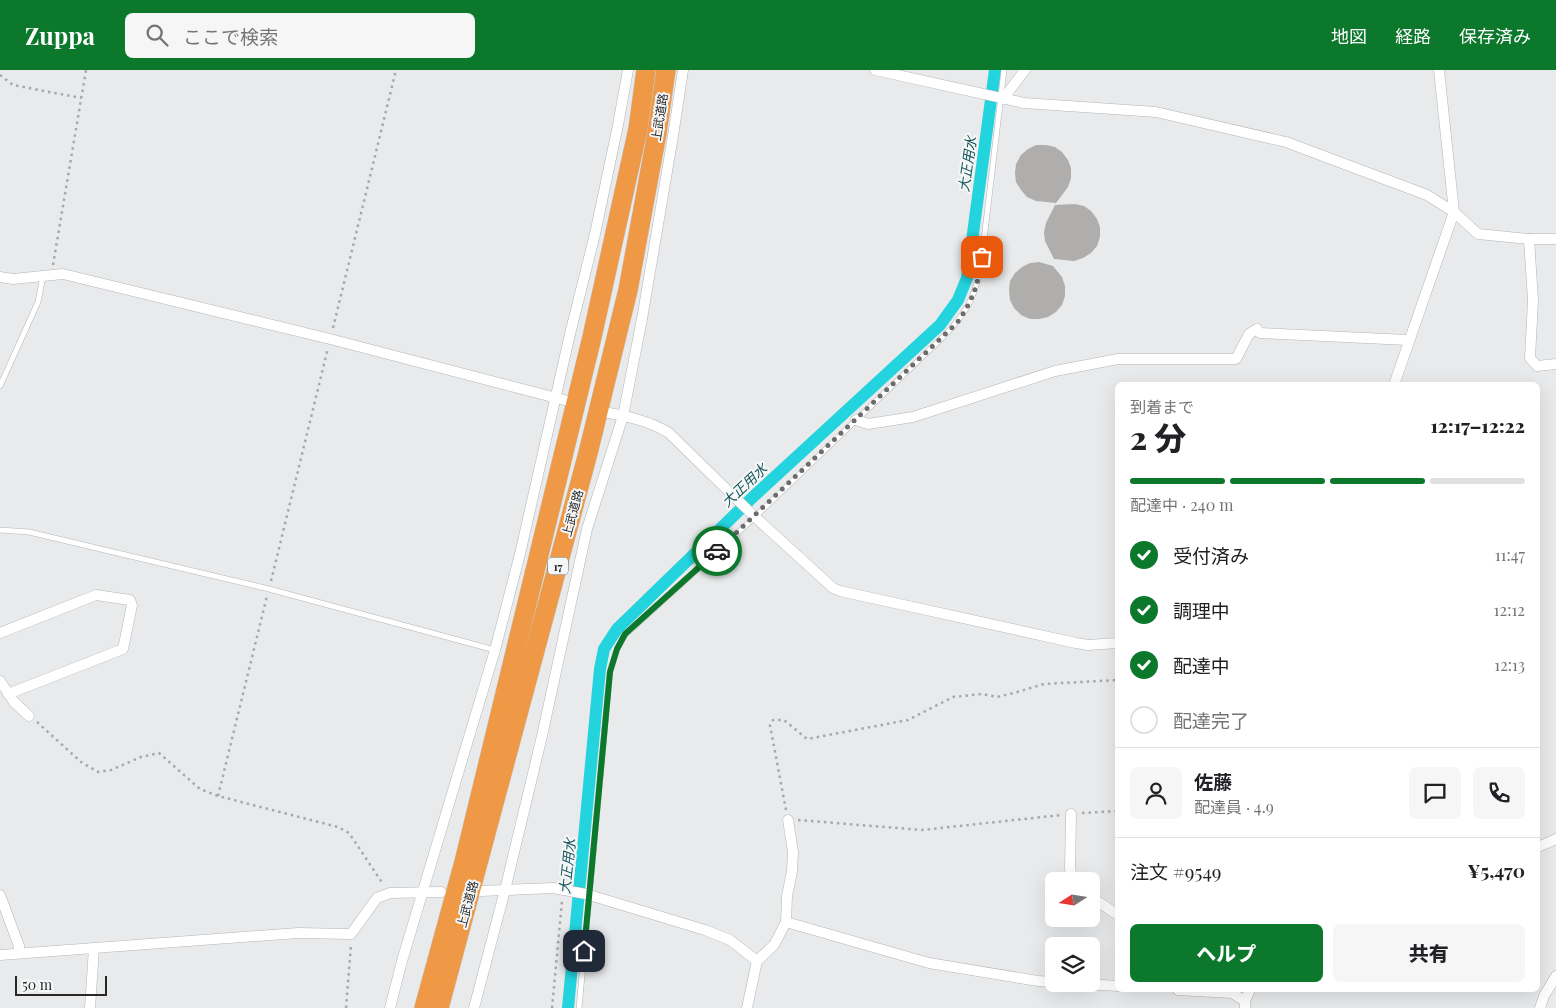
<!DOCTYPE html>
<html lang="ja">
<head>
<meta charset="utf-8">
<style>
	:root { --surface:#fff; --page:#f6f6f6; --text:#202124; --muted:#757577; --line:#e0e0e0; --accent:#0b782c }
	body { margin:0; font-family:"Playfair Display","Noto Sans JP",serif; background:var(--page); color:var(--text); height:100vh; display:flex; flex-direction:column; font-size:19px; white-space:nowrap }
	* { box-sizing:border-box; margin:0 }
	p { font-size:16px; color:var(--muted) }
	.icon { flex:none; width:28px; height:28px; fill:none; stroke:currentColor; stroke-width:2; stroke-linecap:round; stroke-linejoin:round }
	.map { position:relative; flex:1; overflow:hidden }
	.sheet { position:absolute; left:1115px; top:312px; width:425px; height:610px; display:flex; flex-direction:column; background:var(--surface); border-radius:8px; box-shadow:0 5px 20px #0002 }
	.sheet>* { flex:none }
	.needle { width:32px; rotate:258deg }
	.buttons { position:absolute; left:1045px; top:802px; display:grid; gap:10px }
	.buttons a { display:grid; place-items:center; width:55px; height:55px; border-radius:8px; background:var(--surface); box-shadow:0 5px 20px #0002; font-size:25px }
	.scale { position:absolute; left:15px; bottom:12px; width:92px; box-sizing:border-box; padding-left:5px; border:2px solid #282828; border-top:0; font-size:14px; line-height:18px; white-space:nowrap; color:#282828; -webkit-text-stroke:4px #f6f7f8; paint-order:stroke }
	.pin { position:absolute; display:grid; place-items:center; width:42px; height:42px; color:#fff; margin:-21px; border-radius:10px; box-shadow:0 2px 8px #0006 }
	.courier { position:absolute; display:grid; place-items:center; width:50px; height:50px; margin:-25px; border:4px solid #0b782c; border-radius:50%; background:#fff; color:#222; box-shadow:0 1px 6px #0007 }
	.head em { font-style:normal; font-weight:800 }
	.head div { display:flex; flex-direction:column-reverse }
	.head { display:flex; align-items:center; justify-content:space-between; height:85px; padding:0 15px }
	h1 { font-size:32px; font-weight:800; line-height:38px }
	.bar { display:grid; grid-template-columns:repeat(4,1fr); gap:8px 5px; align-content:center; height:60px; padding:0 15px }
	.bar i { height:6px; border-radius:4px; background:var(--line) }
	.bar .selected { background:var(--accent) }
	.bar p { grid-column:span 4 }
	.line { display:flex; align-items:center; gap:12px; padding:0 15px; border-top:1px solid var(--line) }
	.line div { flex:1 }
	.round { display:grid; place-items:center; flex:none; width:52px; height:52px; border-radius:8px; background:var(--page) }
	ol { padding:0 15px; list-style:none }
	li { display:flex; align-items:center; gap:15px; height:55px }
	li p { margin-inline-start:auto }
	li .icon { padding:5px; border-radius:50%; background:var(--accent); color:#fff; stroke-width:4 }
	li:last-child { color:var(--muted) }
	li i { width:28px; height:28px; border:2px solid var(--line); border-radius:50% }
	.primary-button { display:flex; gap:10px; margin-top:auto; padding:10px 15px }
	.primary-button a { flex:1; height:58px; border-radius:8px; background:var(--accent); color:#fff; font-size:20px; font-weight:800; line-height:58px; text-align:center }
	.primary-button a+a { background:var(--page); color:var(--text) }
	header { display:flex; align-items:center; gap:30px; box-sizing:border-box; height:70px; padding:0 25px; background:var(--accent); color:#fff }
	header strong { font-size:24px }
	nav { display:flex; gap:28px; margin-inline-start:auto; font-size:18px }
	.search { width:350px; height:45px; background:var(--page); display:flex; align-items:center; gap:12px; box-sizing:border-box; padding:0 18px; border-radius:8px; color:var(--muted); font-size:19px }
	.map>svg:first-child { display:block }
	.lines { fill:none; stroke-linecap:round; stroke-linejoin:round }
	.canal { stroke:#23d3dd; stroke-width:12 }
	.building { fill:#afaead }
	.lane-casing { stroke:#b5b5b6; stroke-width:6 }
	.street-casing { stroke:#b5b5b6; stroke-width:11 }
	.highway-casing { stroke:#c7c7c7; stroke-width:20 }
	.path { stroke:#a7a8a9; stroke-width:2.5; stroke-dasharray:2.5 4; stroke-linecap:butt }
	.lane { stroke:#fff; stroke-width:5 }
	.street { stroke:#fff; stroke-width:10 }
	.highway { stroke:#ef9845; stroke-width:19 }
	.done { stroke:#6c6c6c; stroke-width:5; stroke-dasharray:0 9 }
	.route { stroke:#0b782c; stroke-width:6 }
	.labels { text-anchor:middle; dominant-baseline:central; stroke-width:4; stroke-linejoin:round; paint-order:stroke }
	.shield { fill:#f6f7f8; stroke:#666; stroke-width:1 }
	.shield-label { font-size:11px; font-weight:bold; fill:#282828 }
	.street-label { font-size:12px; fill:#282828; stroke:#f6f7f8 }
	.water-label { font-size:14px; font-style:italic; fill:#14575b; stroke:#f6f7f8 }
</style>
</head>
<body>
<header>
<strong>Zuppa</strong>
<div class="search"><svg class="icon" aria-label="search" viewBox="0 0 24 24"><circle cx="10" cy="10" r="6"/><path d="M15 15l6 6"/></svg>ここで検索</div>
<nav><a>地図</a><a>経路</a><a>保存済み</a></nav>
</header>
<div class="map">
<svg width="1556" height="938" viewBox="0 0 1556 938">
	<rect width="100%" height="100%" fill="#e9eaeb"/>
	<g class="lines">
		<!-- canal -->
		<polyline class="canal" points="568,938 600,599 604,579 617,559 754,426 940,255 958,230 967,208 995,0"/>
	</g>
	<!-- building -->
	<g class="building">
		<polygon points="1036,75 1046,75 1055,77 1062,82 1068,90 1071,98 1071,108 1068,117 1056,133 1036,131 1027,127 1021,120 1016,112 1015,103 1016,94 1021,85 1028,79"/>
		<polygon points="1075,134 1084,136 1091,141 1097,149 1100,157 1100,167 1097,176 1091,183 1083,188 1074,191 1054,189 1045,171 1044,162 1046,153 1055,135"/>
		<polygon points="1039,192 1053,196 1062,207 1065,216 1065,226 1062,235 1056,242 1048,247 1039,249 1030,249 1021,245 1014,238 1010,230 1009,220 1010,211 1015,203 1022,197 1030,193"/>
	</g>
	<g class="lines">
		<!-- lane casing -->
		<g class="lane-casing">
			<g id="lane">
				<polyline points="0,316 38,232 43,206"/>
				<polyline points="0,460 29,462 269,519 495,580"/>
				<path d="M579,938l31,-337 7,-22 8,-14 130,-118 188,-180c26,-26 34,-44 39,-80l22,-187"/>
			</g>
		</g>
		<!-- street casing -->
		<g class="street-casing">
			<g id="street">
				<polyline points="875,0 1024,33 1156,42 1286,72 1427,125 1454,142 1478,164 1529,169 1556,169"/>
				<polyline points="1003,29 1025,0"/>
				<polyline points="1529,169 1533,230 1530,288 1537,296 1556,294"/>
				<polyline points="0,207 13,209 63,204 330,269 568,331"/>
				<polyline points="1394,315 1454,142 1439,0"/>
				<path d="M604,342c22,4 46,9 65,21l86,84 78,71 7,3 236,52 12,2 30,-2"/>
				<polyline points="856,350 868,354 913,347 1055,301 1118,289 1236,289 1249,264 1257,259 1260,263 1408,270"/>
				<polyline points="0,563 96,525 130,530 132,535 123,579 8,624"/>
				<polyline points="0,611 14,632 29,646"/>
				<polyline points="1071,744 1070,799 1073,811"/>
				<polyline points="1538,777 1556,769"/>
				<polyline points="481,821 553,818 586,824 705,860 730,870 757,891"/>
				<polyline points="0,825 19,876 19,883"/>
				<polyline points="1091,827 1118,845"/>
				<polyline points="786,852 787,826 792,801 793,782 788,750"/>
				<polyline points="0,885 298,863 351,864 377,828 390,823 441,822"/>
				<polyline points="1084,914 1118,916"/>
				<polyline points="1178,920 1232,923 1245,931"/>
				<polyline points="90,938 94,878"/>
				<polyline points="390,938 402,891 495,580 520,484 570,264 595,164 618,55 628,0"/>
				<polyline points="474,938 505,820 542,666 587,459 623,346 642,249 673,66 683,0"/>
				<polyline points="747,938 757,891 774,875 786,852 929,893 1038,911 1054,912"/>
				<polyline points="1245,938 1245,931 1250,920"/>
				<polyline points="1540,938 1544,926 1556,906"/>
			</g>
		</g>
		<!-- highway casing -->
		<g class="highway-casing">
			<g id="highway">
				<polyline points="424,938 464,792 592,267 638,59 646,0"/>
				<polyline points="439,938 588,383 628,220 657,63 666,0"/>
			</g>
		</g>
		<!-- path -->
		<g class="path">
			<polyline points="0,5 13,15 81,28"/>
			<polyline points="53,195 86,0"/>
			<polyline points="333,258 396,0"/>
			<polyline points="271,511 328,278"/>
			<polyline points="37,652 81,692 98,702 111,700 141,687 159,683 200,719 218,726 338,757 349,763 383,814"/>
			<polyline points="218,726 267,526"/>
			<polyline points="786,740 770,655 773,650 784,650 807,669 908,650 953,627 982,624 997,627 1014,623 1044,614 1118,610"/>
			<polyline points="1082,743 1118,741"/>
			<polyline points="798,750 922,760 1061,745"/>
			<polyline points="346,938 351,875"/>
			<polyline points="552,938 562,831"/>
		</g>
		<!-- lane -->
		<use href="#lane" class="lane"/>
		<!-- street -->
		<use href="#street" class="street"/>
		<!-- highway -->
		<use href="#highway" class="highway"/>
	</g>
	<g class="lines">
		<!-- done -->
		<path class="done" d="M717,481l240,-228c16,-23 21,-38 25,-66"/>
		<!-- route -->
		<polyline class="route" points="584,881 610,602 617,579 625,564 717,481"/>
	</g>
	<g class="labels">
		<!-- shield labels -->
		<rect class="shield" x="548" y="487.5" width="20" height="17" rx="4"/>
		<g class="shield-label">
			<text x="558" y="496">17</text>
		</g>
		<!-- street labels -->
		<g class="street-label">
			<text transform="translate(659 47) rotate(-81)">上武道路</text>
			<text transform="translate(572 443) rotate(-75)">上武道路</text>
			<text transform="translate(467 834) rotate(-75)">上武道路</text>
		</g>
		<!-- water labels -->
		<g class="water-label">
			<text transform="translate(967 94) rotate(-82)">大正用水</text>
			<text transform="translate(744 415) rotate(-43)">大正用水</text>
			<text transform="translate(567 796) rotate(-84)">大正用水</text>
		</g>
	</g>
</svg>
<div class="buttons">
<a><svg class="needle" viewBox="-14 -14 28 28"><path d="M0-13l5 13h-10z" fill="#e53935"/><path d="M0 13l5-13h-10z" fill="#757577"/></svg></a>
<a><svg class="icon" aria-label="layers" viewBox="0 0 24 24"><path d="M12 4l9 5-9 5-9-5zM3 14l9 5 9-5"/></svg></a>
</div>
<div class="scale">50 m</div>
<div class="pin" style="left:982px;top:187px;background:#ea580c"><svg class="icon" aria-label="bag" viewBox="0 0 24 24"><path d="M5 8h14l-1 12H6zM9 8a3 3 0 0 1 6 0"/></svg></div>
<div class="pin" style="left:584px;top:881px;background:#1f2937"><svg class="icon" aria-label="home" viewBox="0 0 24 24"><path d="M3 11l9-7 9 7M6 9v11h12V9"/></svg></div>
<div class="courier" style="left:717px;top:481px"><svg class="icon" aria-label="car" viewBox="0 0 24 24"><path d="M5 17H2v-5l4-1 3-4h7l3 4 3 1v5h-3M9 17h6M6 11h13"/><circle cx="7" cy="17" r="2"/><circle cx="17" cy="17" r="2"/></svg></div>
<section class="sheet">
<div class="head"><div><h1>2 分</h1><p>到着まで</p></div><em>12:17–12:22</em></div>
<div class="bar"><i class="selected"></i><i class="selected"></i><i class="selected"></i><i></i><p>配達中 · 240 m</p></div>
<ol>
<li><svg class="icon" aria-label="check" viewBox="0 0 24 24"><path d="M5 12l5 5 9-10"/></svg>受付済み<p>11:47</p></li>
<li><svg class="icon" aria-label="check" viewBox="0 0 24 24"><path d="M5 12l5 5 9-10"/></svg>調理中<p>12:12</p></li>
<li><svg class="icon" aria-label="check" viewBox="0 0 24 24"><path d="M5 12l5 5 9-10"/></svg>配達中<p>12:13</p></li>
<li><i></i>配達完了</li>
</ol>
<div class="line" style="height:90px"><a class="round"><svg class="icon" aria-label="person" viewBox="0 0 24 24"><circle cx="12" cy="8" r="4"/><path d="M4 21q1-7 8-7t8 7"/></svg></a><div><b>佐藤</b><p>配達員 · 4.9</p></div><a class="round"><svg class="icon" aria-label="chat" viewBox="0 0 24 24"><path d="M4 5h16v11H9l-5 4z"/></svg></a><a class="round"><svg class="icon" aria-label="phone" viewBox="0 0 24 24"><path d="M5 4h4l2 5-3 2q2 4 5 5l2-3 5 2v4C11 20 4 13 5 4z"/></svg></a></div>
<div class="line" style="height:65px"><div>注文 #9549</div><b>¥5,470</b></div>
<div class="primary-button"><a>ヘルプ</a><a>共有</a></div>
</section>
</div>
</body>
</html>
